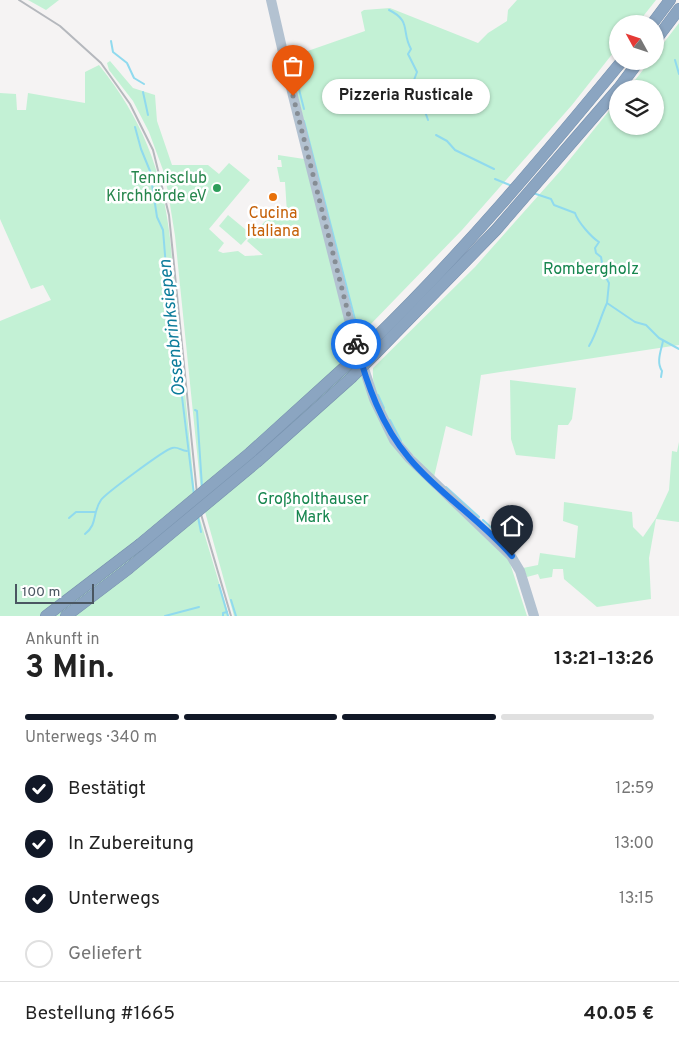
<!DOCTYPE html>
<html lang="de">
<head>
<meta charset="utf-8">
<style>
	:root { --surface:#fff; --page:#f2f2f2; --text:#222; --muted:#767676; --line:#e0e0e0; --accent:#111827 }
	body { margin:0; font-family:Overpass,sans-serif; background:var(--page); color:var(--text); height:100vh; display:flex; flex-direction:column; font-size:19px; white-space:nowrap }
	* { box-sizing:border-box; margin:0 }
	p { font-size:16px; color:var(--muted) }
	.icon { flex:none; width:28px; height:28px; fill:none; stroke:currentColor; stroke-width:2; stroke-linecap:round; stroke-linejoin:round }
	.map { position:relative; height:616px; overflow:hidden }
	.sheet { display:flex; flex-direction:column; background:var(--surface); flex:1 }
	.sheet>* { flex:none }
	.needle { width:32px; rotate:310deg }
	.buttons { position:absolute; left:609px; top:15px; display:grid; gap:10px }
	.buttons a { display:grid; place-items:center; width:55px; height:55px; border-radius:50%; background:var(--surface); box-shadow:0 1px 4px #0004; font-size:25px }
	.scale { position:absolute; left:15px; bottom:12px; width:79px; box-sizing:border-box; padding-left:5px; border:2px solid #4a5661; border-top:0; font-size:14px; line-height:18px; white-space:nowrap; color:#4a5661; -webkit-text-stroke:4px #fff; paint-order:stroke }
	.pin { position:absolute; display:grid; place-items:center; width:42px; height:42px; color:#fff; margin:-51px -21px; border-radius:50% 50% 50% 0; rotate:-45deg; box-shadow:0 0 5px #0007 }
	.pin .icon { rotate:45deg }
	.courier { position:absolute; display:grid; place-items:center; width:50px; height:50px; margin:-25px; border:4px solid #1a73e8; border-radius:50%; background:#fff; color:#222; box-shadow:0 1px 6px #0007 }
	.bubble { position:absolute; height:35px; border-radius:18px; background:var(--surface); box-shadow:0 1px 4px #0004; font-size:16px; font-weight:700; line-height:35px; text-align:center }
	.headline em { font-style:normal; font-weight:700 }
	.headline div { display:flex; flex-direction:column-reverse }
	.headline { display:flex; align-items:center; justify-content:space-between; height:85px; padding:0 25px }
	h1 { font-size:32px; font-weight:700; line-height:38px }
	.bar { display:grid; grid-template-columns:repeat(4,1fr); gap:8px 5px; align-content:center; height:60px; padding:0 25px }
	.bar i { height:6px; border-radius:4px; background:var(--line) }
	.bar .active { background:var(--accent) }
	.bar p { grid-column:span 4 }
	.line { display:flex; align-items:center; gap:12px; padding:0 25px; border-top:1px solid var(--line) }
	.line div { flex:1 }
	ol { padding:0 25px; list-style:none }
	li { display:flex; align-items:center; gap:15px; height:55px }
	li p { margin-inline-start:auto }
	li .icon { padding:5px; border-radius:50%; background:var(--accent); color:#fff; stroke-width:4 }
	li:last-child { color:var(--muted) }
	li i { width:28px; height:28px; border:2px solid var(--line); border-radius:50% }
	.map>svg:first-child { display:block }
	.green { fill:#c3f1d5 }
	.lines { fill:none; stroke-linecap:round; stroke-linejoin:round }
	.stream { stroke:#90daee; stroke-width:2 }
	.highway-casing { stroke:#7690ad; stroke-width:12 }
	.major { stroke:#b3c2d1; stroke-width:10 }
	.highway { stroke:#8ba5c1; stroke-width:11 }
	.rail { stroke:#b5b8bd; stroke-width:2 }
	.highway-bridge-casing { stroke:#7690ad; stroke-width:12; stroke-linecap:butt }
	.highway-bridge { stroke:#8ba5c1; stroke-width:11 }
	.done { stroke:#868d94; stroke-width:5; stroke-dasharray:0 9 }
	.route { stroke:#1a73e8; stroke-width:6 }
	.leisure-dot { fill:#2e9e5b; stroke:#fff; stroke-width:2 }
	.food-dot { fill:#e8710a; stroke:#fff; stroke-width:2 }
	.labels { text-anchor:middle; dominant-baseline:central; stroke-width:5; stroke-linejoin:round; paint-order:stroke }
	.leisure-label { font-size:16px; fill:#27864d; stroke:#fff; text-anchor:end }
	.food-label { font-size:16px; fill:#c56008; stroke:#fff }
	.park-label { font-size:16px; fill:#17864f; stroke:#fff }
	.water-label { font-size:18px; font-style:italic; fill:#0c7c9b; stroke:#fff }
</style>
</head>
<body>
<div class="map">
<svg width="679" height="616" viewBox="0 0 679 616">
	<rect width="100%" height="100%" fill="#f5f3f3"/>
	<!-- green -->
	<g class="green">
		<polygon points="28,0 59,0 46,10"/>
		<polygon points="517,0 656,0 637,24 618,24 617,48 572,105 462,230 367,328 360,332 357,329 290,66 302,60 302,53 365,31 361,12 364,10 390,8 478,43 488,33 507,21 508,10"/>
		<path d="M679,23v322l-198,30 -9,61 -26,-10 -12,51c-27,-28 -64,-66 -61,-109l102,-101 87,-98 55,-68 1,25h37v-37h-27l22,-28h5v-7z"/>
		<polygon points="110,61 133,88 155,95 157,121 172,165 208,165 219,174 229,163 250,180 209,229 224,243 218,251 223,253 238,251 245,256 263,255 247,241 267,219 267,214 287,213 285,182 280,182 277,167 282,167 281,160 278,160 278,155 304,159 353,335 394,440 429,479 434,489 509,560 527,616 234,616 202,501 175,236 168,192 163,170 149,132 133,101 109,70 107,63"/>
		<path d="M99,65c43,54 63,104 71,173l26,268 33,110h-229v-295l51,-21 -8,-15 -12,4 -31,-70v-126l16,1 1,16h9l2,-17 57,10v-31z"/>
		<polygon points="228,215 251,234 241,245 219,226"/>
		<polygon points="510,380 576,388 572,419 568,425 558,425 555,459 516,455 511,439"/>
		<polygon points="679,442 679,522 656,519 649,558 651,599 597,607 564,579 563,569 553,569 552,577 540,579 538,574 527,577 523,568 538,565 540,553 575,558 578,526 563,521 564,502 632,512 633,527 643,537 656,518 669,490 672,451 677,452"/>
	</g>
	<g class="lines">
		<!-- stream -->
		<g class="stream">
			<path d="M389,10c23,11 12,22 22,39l-3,5 9,18 -3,8 14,40"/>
			<polyline points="111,41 113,52 127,63 134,78 144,84"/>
			<polyline points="675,60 679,74"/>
			<polyline points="292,62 304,109"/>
			<polyline points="143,92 148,115"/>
			<polyline points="304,121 360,339"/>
			<polyline points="135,127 141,149 150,171 157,217 163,230 169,304 173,323 194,495"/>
			<polyline points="436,135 447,141 455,150 494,169"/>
			<polyline points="495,179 512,186"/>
			<path d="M533,193l18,6 3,6 21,8c3,9 16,24 24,29l-4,6 1,5 5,4 3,17 5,9 -2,20 28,19 11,3 13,13 20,11"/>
			<path d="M589,346c8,-13 11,-28 18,-43"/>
			<path d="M661,377l1,-6c-6,-9 -1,-20 1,-30"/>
			<polyline points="378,395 384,408"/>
			<polyline points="195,410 197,411 202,487"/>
			<polyline points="390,420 401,441"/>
			<polyline points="446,487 479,517"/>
			<polyline points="198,517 201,532"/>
			<polyline points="69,518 76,512 95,512"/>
			<polyline points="483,520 509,544"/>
			<path d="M85,534c13,-10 7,-21 16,-34 4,-6 63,-50 71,-52 6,-2 9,3 15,3"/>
			<polyline points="219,585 228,616"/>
			<polyline points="231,600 236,616"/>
			<polyline points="165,616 199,607"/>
			<polyline points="223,616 223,613 227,612"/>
		</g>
		<!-- highway casing -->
		<g class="highway-casing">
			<g id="highway">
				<polyline points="652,24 670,0"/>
				<polyline points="655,41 679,9"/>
				<polyline points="618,89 639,61"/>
				<path d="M370,343c91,-88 172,-185 252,-282"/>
				<polyline points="374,355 496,230 618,89"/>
				<polyline points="251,452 347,365"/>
				<polyline points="258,461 351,378"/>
				<polyline points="46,616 139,545"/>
				<polyline points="66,616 128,569"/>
			</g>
		</g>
		<!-- major -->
		<polyline class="major" points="271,0 293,96 353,335 374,399 394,440 410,459 511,556 520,571 534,616"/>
		<!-- highway -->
		<use href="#highway" class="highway"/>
		<!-- rail -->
		<polyline class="rail" points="19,0 60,26 101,63 130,104 153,150 169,215 198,504 231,616"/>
		<!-- highway-bridge casing -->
		<g class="highway-bridge-casing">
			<g id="highway-bridge">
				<polyline points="347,365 370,343"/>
				<polyline points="351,378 374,355"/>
				<polyline points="139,545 251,452"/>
				<polyline points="128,569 258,461"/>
			</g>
		</g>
		<!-- highway-bridge -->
		<use href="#highway-bridge" class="highway-bridge"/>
	</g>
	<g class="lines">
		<!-- done -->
		<polyline class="done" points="293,96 356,344"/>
		<!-- route -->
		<path class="route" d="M356,344c11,40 25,81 53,114 30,36 72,62 103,98"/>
	</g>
	<!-- markers -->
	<circle class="leisure-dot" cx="217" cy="188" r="5"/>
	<circle class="food-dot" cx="273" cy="197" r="5"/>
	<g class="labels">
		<!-- leisure labels -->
		<g class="leisure-label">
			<text x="207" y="179">Tennisclub<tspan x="207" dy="18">Kirchhörde eV</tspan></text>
		</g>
		<!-- food labels -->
		<g class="food-label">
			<text x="273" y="214">Cucina<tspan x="273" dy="18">Italiana</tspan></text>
		</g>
		<!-- park labels -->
		<g class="park-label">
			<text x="591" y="270">Rombergholz</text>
			<text x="313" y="500">Großholthauser<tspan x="313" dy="18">Mark</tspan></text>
		</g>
		<!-- water labels -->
		<g class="water-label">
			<text transform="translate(173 328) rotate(-96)">Ossenbrinksiepen</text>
		</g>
	</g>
</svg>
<div class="buttons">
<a><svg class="needle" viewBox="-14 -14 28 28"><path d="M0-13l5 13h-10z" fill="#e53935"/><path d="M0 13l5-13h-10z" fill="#767676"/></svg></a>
<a><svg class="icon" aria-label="layers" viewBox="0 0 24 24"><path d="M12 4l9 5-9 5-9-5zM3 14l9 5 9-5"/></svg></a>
</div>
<div class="scale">100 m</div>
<div class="pin" style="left:293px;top:96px;background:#ea580c"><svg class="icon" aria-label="bag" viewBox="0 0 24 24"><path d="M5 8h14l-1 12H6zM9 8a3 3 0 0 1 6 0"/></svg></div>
<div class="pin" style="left:512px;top:556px;background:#1f2937"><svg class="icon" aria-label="home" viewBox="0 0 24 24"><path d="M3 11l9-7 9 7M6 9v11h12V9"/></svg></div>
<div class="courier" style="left:356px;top:344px"><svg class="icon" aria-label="bike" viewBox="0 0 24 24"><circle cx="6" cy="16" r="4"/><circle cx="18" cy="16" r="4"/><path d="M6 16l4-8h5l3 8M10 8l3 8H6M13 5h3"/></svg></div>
<div class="bubble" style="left:322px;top:79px;width:168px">Pizzeria Rusticale</div>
</div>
<section class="sheet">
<div class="headline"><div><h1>3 Min.</h1><p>Ankunft in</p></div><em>13:21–13:26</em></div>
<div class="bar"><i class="active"></i><i class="active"></i><i class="active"></i><i></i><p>Unterwegs · 340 m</p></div>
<ol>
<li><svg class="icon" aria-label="check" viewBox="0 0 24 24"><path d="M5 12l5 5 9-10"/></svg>Bestätigt<p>12:59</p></li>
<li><svg class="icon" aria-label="check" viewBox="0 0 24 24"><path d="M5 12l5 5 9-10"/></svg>In Zubereitung<p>13:00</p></li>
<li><svg class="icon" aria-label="check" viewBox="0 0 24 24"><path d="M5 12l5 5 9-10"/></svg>Unterwegs<p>13:15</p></li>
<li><i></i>Geliefert</li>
</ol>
<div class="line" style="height:65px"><div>Bestellung #1665</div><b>40.05 €</b></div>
</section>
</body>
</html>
